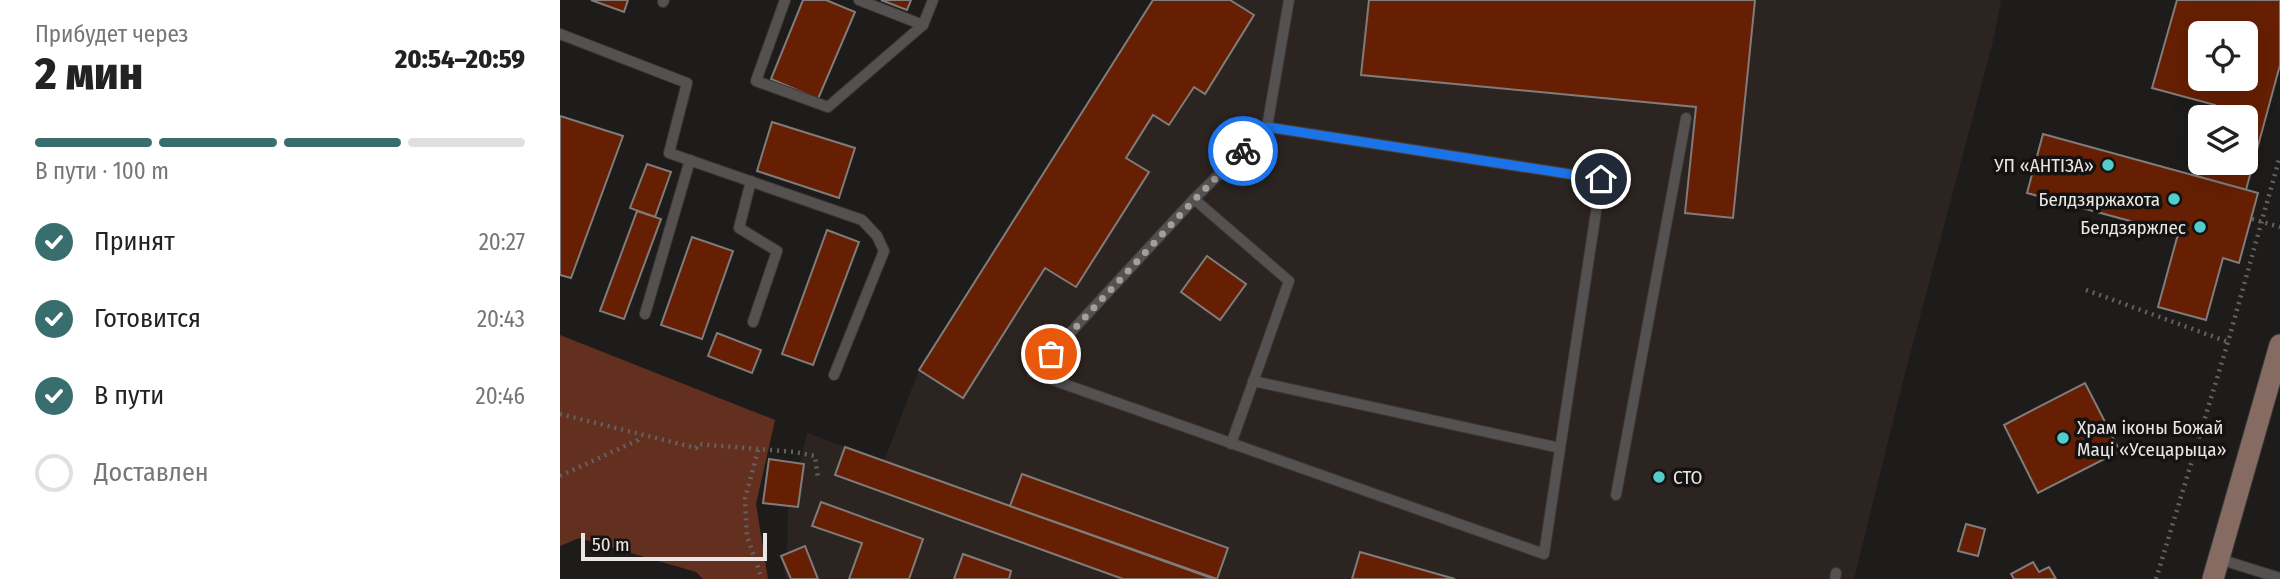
<!DOCTYPE html>
<html lang="ru">
<head>
<meta charset="utf-8">
<style>
	:root { --surface:#fff; --page:#f6f6f6; --text:#222; --muted:#767676; --line:#e0e0e0; --accent:#386f6e }
	body { margin:0; font-family:"Fira Sans Condensed",sans-serif; background:var(--page); color:var(--text); height:100vh; display:flex; flex-direction:column; font-size:26px; white-space:nowrap }
	* { box-sizing:border-box; margin:0 }
	p { font-size:23px; color:var(--muted) }
	.icon { flex:none; width:38px; height:38px; fill:none; stroke:currentColor; stroke-width:2; stroke-linecap:round; stroke-linejoin:round }
	.map { position:relative; flex:1; overflow:hidden }
	.side { display:flex; flex-direction:column; background:var(--surface); width:560px }
	.side>* { flex:none }
	.tools { position:absolute; left:1628px; top:21px; display:grid; gap:14px }
	.tools a { display:grid; place-items:center; width:70px; height:70px; border-radius:10px; background:var(--surface); box-shadow:0 7px 28px #0002; font-size:35px }
	.scale { position:absolute; left:21px; bottom:18px; width:186px; box-sizing:border-box; padding-left:7px; border:4px solid #e9e7e6; border-top:0; font-size:19px; line-height:24px; white-space:nowrap; color:#e9e7e6; -webkit-text-stroke:5px #151312; paint-order:stroke }
	.pin { position:absolute; display:grid; place-items:center; width:60px; height:60px; color:#fff; margin:-30px; border:4px solid #fff; border-radius:50%; box-shadow:0 2px 7px #0007 }
	.courier { position:absolute; display:grid; place-items:center; width:70px; height:70px; margin:-35px; border:5px solid #1a73e8; border-radius:50%; background:#fff; color:#222; box-shadow:0 2px 9px #0007 }
	.summary em { font-style:normal; font-weight:800 }
	.summary div { display:flex; flex-direction:column-reverse }
	.summary { display:flex; align-items:center; justify-content:space-between; height:119px; padding:0 35px }
	h1 { font-size:46px; font-weight:800; line-height:52px }
	.bar { display:grid; grid-template-columns:repeat(4,1fr); gap:10px 7px; align-content:center; height:84px; padding:0 35px }
	.bar i { height:9px; border-radius:5px; background:var(--line) }
	.bar .selected { background:var(--accent) }
	.bar p { grid-column:span 4 }
	ol { padding:0 35px; list-style:none }
	li { display:flex; align-items:center; gap:21px; height:77px }
	li p { margin-inline-start:auto }
	li .icon { padding:7px; border-radius:50%; background:var(--accent); color:#fff; stroke-width:4 }
	li:last-child { color:var(--muted) }
	li i { width:38px; height:38px; border:4px solid var(--line); border-radius:50% }
	main { display:flex; flex:1; min-height:0 }
	.map>svg:first-child { display:block }
	.built { fill:#2c2421 }
	.green { fill:#63301f }
	.building { fill:#661f02; stroke:#7f7c7b; stroke-width:2; fill-rule:evenodd }
	.lines { fill:none; stroke-linecap:round; stroke-linejoin:round }
	.lane-casing { stroke:#3a3837; stroke-width:12 }
	.secondary-casing { stroke:#3a3837; stroke-width:23 }
	.path { stroke:#646261; stroke-width:4.5; stroke-dasharray:2 5; stroke-linecap:butt }
	.lane { stroke:#545150; stroke-width:10 }
	.secondary { stroke:#856b62; stroke-width:21 }
	.done { stroke:#a2a09f; stroke-width:7; stroke-dasharray:0 12.6 }
	.route { stroke:#1a73e8; stroke-width:9 }
	.poi-dot { fill:#52cdcc; stroke:#151312; stroke-width:2.5 }
	.labels { text-anchor:middle; dominant-baseline:central; stroke-width:7; stroke-linejoin:round; paint-order:stroke }
	.poi-label { font-size:19px; fill:#e9e7e6; stroke:#151312; text-anchor:end }
</style>
</head>
<body>
<main>
<section class="side">
<div class="summary"><div><h1>2 мин</h1><p>Прибудет через</p></div><em>20:54–20:59</em></div>
<div class="bar"><i class="selected"></i><i class="selected"></i><i class="selected"></i><i></i><p>В пути · 100 m</p></div>
<ol>
<li><svg class="icon" aria-label="check" viewBox="0 0 24 24"><path d="M5 12l5 5 9-10"/></svg>Принят<p>20:27</p></li>
<li><svg class="icon" aria-label="check" viewBox="0 0 24 24"><path d="M5 12l5 5 9-10"/></svg>Готовится<p>20:43</p></li>
<li><svg class="icon" aria-label="check" viewBox="0 0 24 24"><path d="M5 12l5 5 9-10"/></svg>В пути<p>20:46</p></li>
<li><i></i>Доставлен</li>
</ol>
</section>
<div class="map">
<svg width="1720" height="579" viewBox="0 0 1720 579">
	<rect width="100%" height="100%" fill="#1e1c1b"/>
	<!-- built -->
	<polygon class="built" points="593,0 1441,0 1434,37 1343,381 1294,579 226,579 221,556 227,553 228,506 203,503 209,459 240,463 247,433 324,461 359,370"/>
	<!-- green -->
	<polygon class="green" points="0,335 215,420 196,504 208,579 143,579 136,572 19,538 0,546"/>
	<!-- building -->
	<g class="building">
		<polygon points="31,0 68,0 64,12"/>
		<polygon points="243,0 266,0 295,12 258,99 211,79"/>
		<polygon points="321,0 351,0 347,10"/>
		<polygon points="593,0 670,0 694,15 645,94 634,87 609,125 593,115 566,158 589,172 516,287 485,268 403,398 359,370"/>
		<polygon points="809,0 1195,0 1173,218 1125,213 1136,107 801,75"/>
		<path d="M1617,0h103v65l-34,125 -50,-14 4,-13h45v-46h-33l3,-12 -63,-17zM1640,33h45v46h-45z"/>
		<polygon points="0,116 63,136 11,278 0,275"/>
		<polygon points="212,122 295,148 279,198 197,171"/>
		<polygon points="1483,134 1698,193 1679,263 1663,258 1646,320 1598,307 1618,234 1467,193"/>
		<polygon points="87,164 111,172 95,217 70,208"/>
		<polygon points="77,211 101,219 64,319 40,311"/>
		<polygon points="267,230 299,242 253,365 222,354"/>
		<polygon points="132,237 173,251 142,339 101,325"/>
		<polygon points="647,256 686,284 660,320 621,292"/>
		<polygon points="157,333 201,350 192,373 148,356"/>
		<polygon points="1525,383 1560,451 1478,493 1444,425"/>
		<polygon points="285,447 450,506 654,579 563,579 275,475"/>
		<polygon points="209,459 244,464 238,507 203,503"/>
		<polygon points="462,474 668,548 657,579 450,506"/>
		<polygon points="261,502 363,539 349,579 289,579 302,543 252,526"/>
		<polygon points="1406,524 1425,529 1418,556 1398,551"/>
		<polygon points="245,546 258,579 231,579 221,556"/>
		<polygon points="800,552 895,579 792,579"/>
		<polygon points="403,554 451,571 449,579 394,579"/>
		<polygon points="1473,562 1479,572 1489,567 1496,579 1454,579 1451,574"/>
	</g>
	<g class="lines">
		<!-- lane casing -->
		<g class="lane-casing">
			<g id="lane">
				<polyline points="225,0 196,81 268,107 363,25 373,0"/>
				<polyline points="299,0 363,25"/>
				<polyline points="103,2 104,0"/>
				<polyline points="0,34 127,83 109,153 302,220 317,236 324,251 274,375"/>
				<polyline points="707,127 1041,179 984,554 473,373 634,199 707,127 729,0"/>
				<polyline points="191,181 179,228 217,251 193,322"/>
				<polyline points="634,199 729,281 671,444"/>
				<polyline points="85,314 130,160"/>
				<polyline points="693,381 1000,448"/>
				<polyline points="1056,495 1126,118"/>
				<polyline points="1659,559 1720,578"/>
				<polyline points="1275,579 1276,573"/>
			</g>
		</g>
		<!-- secondary casing -->
		<g class="secondary-casing">
			<polyline id="secondary" points="1653,579 1720,345"/>
		</g>
		<!-- path -->
		<g class="path">
			<polyline points="1692,219 1720,227"/>
			<polyline points="1526,290 1668,342"/>
			<polyline points="0,414 136,448 138,444 235,452 255,456 258,479"/>
			<polyline points="198,450 185,499 187,536 202,579"/>
			<polyline points="0,476 78,440 80,435"/>
			<polyline points="1596,579 1668,342 1720,156"/>
		</g>
		<!-- lane -->
		<use href="#lane" class="lane"/>
		<!-- secondary -->
		<use href="#secondary" class="secondary"/>
	</g>
	<g class="lines">
		<!-- done -->
		<polyline class="done" points="491,354 635,199 683,151"/>
		<!-- route -->
		<polyline class="route" points="683,151 707,127 1041,179"/>
	</g>
	<!-- markers -->
	<g class="poi-dot">
		<circle cx="1548" cy="165" r="7"/>
		<circle cx="1614" cy="199" r="7"/>
		<circle cx="1640" cy="227" r="7"/>
		<circle cx="1503" cy="438" r="7"/>
		<circle cx="1099" cy="477" r="7"/>
	</g>
	<g class="labels">
		<!-- poi labels -->
		<g class="poi-label">
			<text x="1534" y="165">УП «АНТIЗА»</text>
			<text x="1600" y="199">Белдзяржахота</text>
			<text x="1626" y="227">Белдзяржлес</text>
			<text x="1517" y="427" text-anchor="start">Храм іконы Божай<tspan x="1517" dy="22">Маці «Усецарыца»</tspan></text>
			<text x="1113" y="477" text-anchor="start">СТО</text>
		</g>
	</g>
</svg>
<div class="tools">
<a><svg class="icon" aria-label="locate" viewBox="0 0 24 24"><circle cx="12" cy="12" r="6"/><path d="M12 2v4M12 18v4M2 12h4M18 12h4"/></svg></a>
<a><svg class="icon" aria-label="layers" viewBox="0 0 24 24"><path d="M12 4l9 5-9 5-9-5zM3 14l9 5 9-5"/></svg></a>
</div>
<div class="scale">50 m</div>
<div class="pin" style="left:491px;top:354px;background:#ea580c"><svg class="icon" aria-label="bag" viewBox="0 0 24 24"><path d="M5 8h14l-1 12H6zM9 8a3 3 0 0 1 6 0"/></svg></div>
<div class="pin" style="left:1041px;top:179px;background:#1f2937"><svg class="icon" aria-label="home" viewBox="0 0 24 24"><path d="M3 11l9-7 9 7M6 9v11h12V9"/></svg></div>
<div class="courier" style="left:683px;top:151px"><svg class="icon" aria-label="bike" viewBox="0 0 24 24"><circle cx="6" cy="16" r="4"/><circle cx="18" cy="16" r="4"/><path d="M6 16l4-8h5l3 8M10 8l3 8H6M13 5h3"/></svg></div>
</div>
</main>
</body>
</html>
